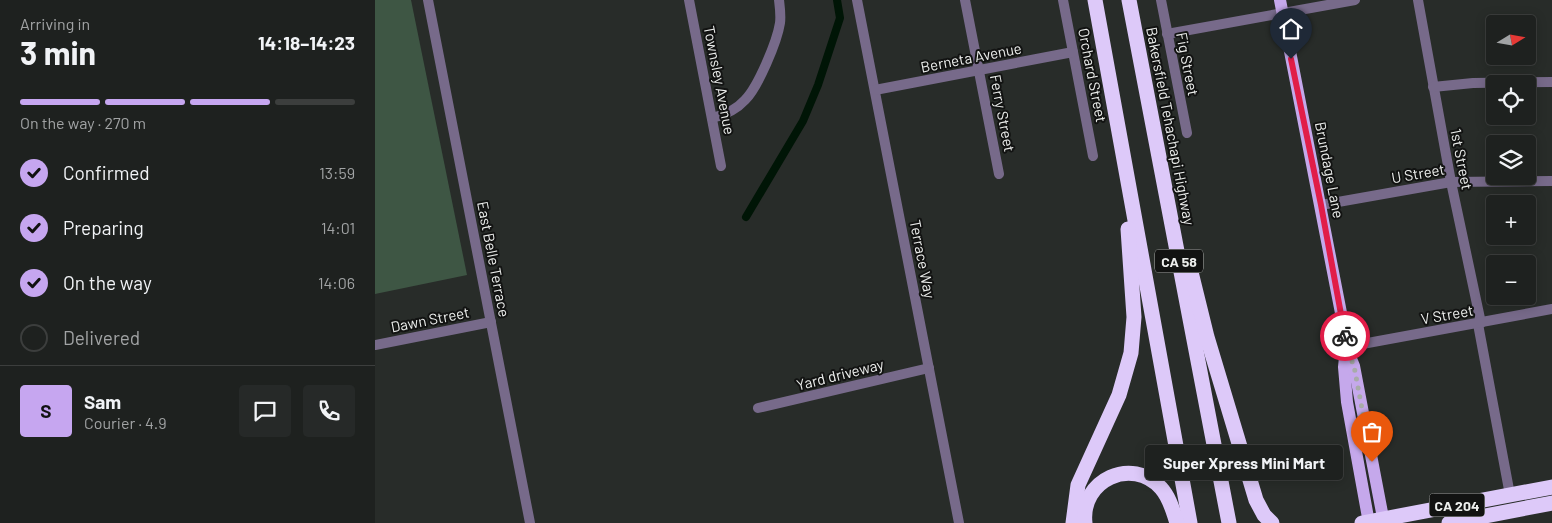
<!DOCTYPE html>
<html lang="en">
<head>
<meta charset="utf-8">
<style>
	:root { --surface:#1e211f; --page:#262928; --text:#f1f3f6; --muted:#a1a3a4; --line:#3c3e3d; --accent:#c6a6f0 }
	body { margin:0; font-family:Barlow,sans-serif; background:var(--page); color:var(--text); height:100vh; display:flex; flex-direction:column; font-size:19px; white-space:nowrap }
	* { box-sizing:border-box; margin:0 }
	p { font-size:16px; color:var(--muted) }
	.icon { flex:none; width:28px; height:28px; fill:none; stroke:currentColor; stroke-width:2; stroke-linecap:round; stroke-linejoin:round }
	.map { position:relative; flex:1; overflow:hidden }
	.panel { display:flex; flex-direction:column; background:var(--surface); width:375px }
	.panel>* { flex:none }
	.needle { width:32px; rotate:79deg }
	.tools { position:absolute; left:1111px; top:15px; display:grid; gap:10px }
	.tools a { display:grid; place-items:center; width:50px; height:50px; border-radius:5px; background:var(--surface); box-shadow:0 2px 12px #0003,0 0 0 1px var(--line); font-size:25px }
	.pin { position:absolute; display:grid; place-items:center; width:42px; height:42px; color:#fff; margin:-51px -21px; border-radius:50% 50% 50% 0; rotate:-45deg; box-shadow:0 0 5px #0007 }
	.pin .icon { rotate:45deg }
	.courier { position:absolute; display:grid; place-items:center; width:50px; height:50px; margin:-25px; border:4px solid #e11d48; border-radius:50%; background:#fff; color:#222; box-shadow:0 1px 6px #0007 }
	.bubble { position:absolute; height:35px; border-radius:5px; background:var(--surface); box-shadow:0 2px 12px #0003,0 0 0 1px var(--line); font-size:16px; font-weight:700; line-height:35px; text-align:center }
	.headline em { font-style:normal; font-weight:700 }
	.headline div { display:flex; flex-direction:column-reverse }
	.headline { display:flex; align-items:center; justify-content:space-between; height:85px; padding:0 20px }
	h1 { font-size:32px; font-weight:700; line-height:38px }
	.bar { display:grid; grid-template-columns:repeat(4,1fr); gap:8px 5px; align-content:center; height:60px; padding:0 20px }
	.bar i { height:6px; border-radius:4px; background:var(--line) }
	.bar .on { background:var(--accent) }
	.bar p { grid-column:span 4 }
	.line { display:flex; align-items:center; gap:12px; padding:0 20px; border-top:1px solid var(--line) }
	.line div { flex:1 }
	.round { display:grid; place-items:center; flex:none; width:52px; height:52px; border-radius:5px; background:var(--page) }
	ol { padding:0 20px; list-style:none }
	li { display:flex; align-items:center; gap:15px; height:55px }
	li p { margin-inline-start:auto }
	li .icon { padding:5px; border-radius:50%; background:var(--accent); color:#111; stroke-width:4 }
	li:last-child { color:var(--muted) }
	li i { width:28px; height:28px; border:2px solid var(--line); border-radius:50% }
	main { display:flex; flex:1; min-height:0 }
	.map>svg:first-child { display:block }
	.green { fill:#3e5644 }
	.lines { fill:none; stroke-linecap:round; stroke-linejoin:round }
	.canal { stroke:#001506; stroke-width:8 }
	.minor { stroke:#776a8a; stroke-width:10 }
	.major { stroke:#c5a8eb; stroke-width:12 }
	.highway { stroke:#ddc9f9; stroke-width:15 }
	.done { stroke:#a8aba8; stroke-width:5; stroke-dasharray:0 9 }
	.route { stroke:#e11d48; stroke-width:6 }
	.labels { text-anchor:middle; dominant-baseline:central; stroke-width:4; stroke-linejoin:round; paint-order:stroke }
	.shield { fill:#121312; stroke:#abadab; stroke-width:1 }
	.shield-label { font-size:14px; font-weight:bold; fill:#edefed }
	.street-label { font-size:15px; fill:#edefed; stroke:#121312 }
</style>
</head>
<body>
<main>
<section class="panel">
<div class="headline"><div><h1>3 min</h1><p>Arriving in</p></div><em>14:18–14:23</em></div>
<div class="bar"><i class="on"></i><i class="on"></i><i class="on"></i><i></i><p>On the way · 270 m</p></div>
<ol>
<li><svg class="icon" aria-label="check" viewBox="0 0 24 24"><path d="M5 12l5 5 9-10"/></svg>Confirmed<p>13:59</p></li>
<li><svg class="icon" aria-label="check" viewBox="0 0 24 24"><path d="M5 12l5 5 9-10"/></svg>Preparing<p>14:01</p></li>
<li><svg class="icon" aria-label="check" viewBox="0 0 24 24"><path d="M5 12l5 5 9-10"/></svg>On the way<p>14:06</p></li>
<li><i></i>Delivered</li>
</ol>
<div class="line" style="height:90px"><b class="round" style="background:var(--accent);color:#111">S</b><div><b>Sam</b><p>Courier · 4.9</p></div><a class="round"><svg class="icon" aria-label="chat" viewBox="0 0 24 24"><path d="M4 5h16v11H9l-5 4z"/></svg></a><a class="round"><svg class="icon" aria-label="phone" viewBox="0 0 24 24"><path d="M5 4h4l2 5-3 2q2 4 5 5l2-3 5 2v4C11 20 4 13 5 4z"/></svg></a></div>
</section>
<div class="map">
<svg width="1177" height="523" viewBox="0 0 1177 523">
	<rect width="100%" height="100%" fill="#282c29"/>
	<!-- green -->
	<polygon class="green" points="0,0 36,0 92,275 0,294"/>
	<g class="lines">
		<!-- canal -->
		<polyline class="canal" points="371,217 428,121 443,85 465,18 462,0"/>
		<!-- minor -->
		<g class="minor">
			<polyline points="53,0 155,523"/>
			<polyline points="314,0 346,166"/>
			<polyline points="482,0 584,523"/>
			<polyline points="590,0 624,174"/>
			<polyline points="688,0 718,156"/>
			<polyline points="786,0 812,133"/>
			<polyline points="1043,0 1076,182 1106,323"/>
			<polyline points="792,34 980,0"/>
			<polyline points="1058,87 1098,83 1177,82"/>
			<polyline points="500,90 698,52"/>
			<path d="M337,118c13,-3 24,-8 33,-18 13,-13 32,-58 35,-77 1,-8 0,-15 -1,-23"/>
			<polyline points="946,205 1076,182 1177,181"/>
			<polyline points="1103,324 1135,495"/>
			<polyline points="0,345 116,322"/>
			<polyline points="971,347 1177,309"/>
			<polyline points="383,408 554,368"/>
		</g>
		<!-- major -->
		<g class="major">
			<polyline points="905,0 967,318 971,347 969,367 972,402 994,523"/>
			<polyline points="972,349 979,366 1009,523"/>
		</g>
		<!-- highway -->
		<g class="highway">
			<polyline points="720,0 815,523"/>
			<polyline points="754,0 854,523"/>
			<polyline points="816,272 832,337 881,500 889,515 897,523"/>
			<polyline points="698,523 703,485 744,395 756,353 759,317 753,229"/>
			<path d="M710,523c-5,-43 47,-67 76,-35 9,10 12,23 16,35"/>
			<polyline points="987,523 1177,487"/>
			<polyline points="1074,523 1177,503"/>
		</g>
	</g>
	<g class="lines">
		<!-- done -->
		<polyline class="done" points="970,336 971,347 979,366 997,462"/>
		<!-- route -->
		<polyline class="route" points="916,59 946,205 970,336"/>
	</g>
	<g class="labels">
		<!-- shield labels -->
		<g class="shield">
			<rect x="780" y="249.5" width="48" height="23" rx="4"/>
			<rect x="1054.5" y="493.5" width="55" height="23" rx="4"/>
		</g>
		<g class="shield-label">
			<text x="804" y="261">CA 58</text>
			<text x="1082" y="505">CA 204</text>
		</g>
		<!-- street labels -->
		<g class="street-label">
			<text transform="translate(596 57) rotate(-11)">Berneta Avenue</text>
			<text transform="translate(813 64) rotate(79)">Fig Street</text>
			<text transform="translate(718 75) rotate(79)">Orchard Street</text>
			<text transform="translate(345 80) rotate(79)">Townsley Avenue</text>
			<text transform="translate(628 113) rotate(79)">Ferry Street</text>
			<text transform="translate(796 126) rotate(79)">Bakersfield Tehachapi Highway</text>
			<text transform="translate(1087 159) rotate(79)">1st Street</text>
			<text transform="translate(955 170) rotate(79)">Brundage Lane</text>
			<text transform="translate(1043 173) rotate(-10)">U Street</text>
			<text transform="translate(119 259) rotate(79)">East Belle Terrace</text>
			<text transform="translate(548 259) rotate(79)">Terrace Way</text>
			<text transform="translate(1072 314) rotate(-10)">V Street</text>
			<text transform="translate(55 319) rotate(-11)">Dawn Street</text>
			<text transform="translate(465 374) rotate(-14)">Yard driveway</text>
		</g>
	</g>
</svg>
<div class="tools">
<a><svg class="needle" viewBox="-14 -14 28 28"><path d="M0-13l5 13h-10z" fill="#e53935"/><path d="M0 13l5-13h-10z" fill="#a1a3a4"/></svg></a>
<a><svg class="icon" aria-label="locate" viewBox="0 0 24 24"><circle cx="12" cy="12" r="6"/><path d="M12 2v4M12 18v4M2 12h4M18 12h4"/></svg></a>
<a><svg class="icon" aria-label="layers" viewBox="0 0 24 24"><path d="M12 4l9 5-9 5-9-5zM3 14l9 5 9-5"/></svg></a>
<a>+</a>
<a>−</a>
</div>
<div class="pin" style="left:997px;top:462px;background:#ea580c"><svg class="icon" aria-label="bag" viewBox="0 0 24 24"><path d="M5 8h14l-1 12H6zM9 8a3 3 0 0 1 6 0"/></svg></div>
<div class="pin" style="left:916px;top:59px;background:#1f2937"><svg class="icon" aria-label="home" viewBox="0 0 24 24"><path d="M3 11l9-7 9 7M6 9v11h12V9"/></svg></div>
<div class="courier" style="left:970px;top:336px"><svg class="icon" aria-label="bike" viewBox="0 0 24 24"><circle cx="6" cy="16" r="4"/><circle cx="18" cy="16" r="4"/><path d="M6 16l4-8h5l3 8M10 8l3 8H6M13 5h3"/></svg></div>
<div class="bubble" style="left:770px;top:445px;width:198px">Super Xpress Mini Mart</div>
</div>
</main>
</body>
</html>
